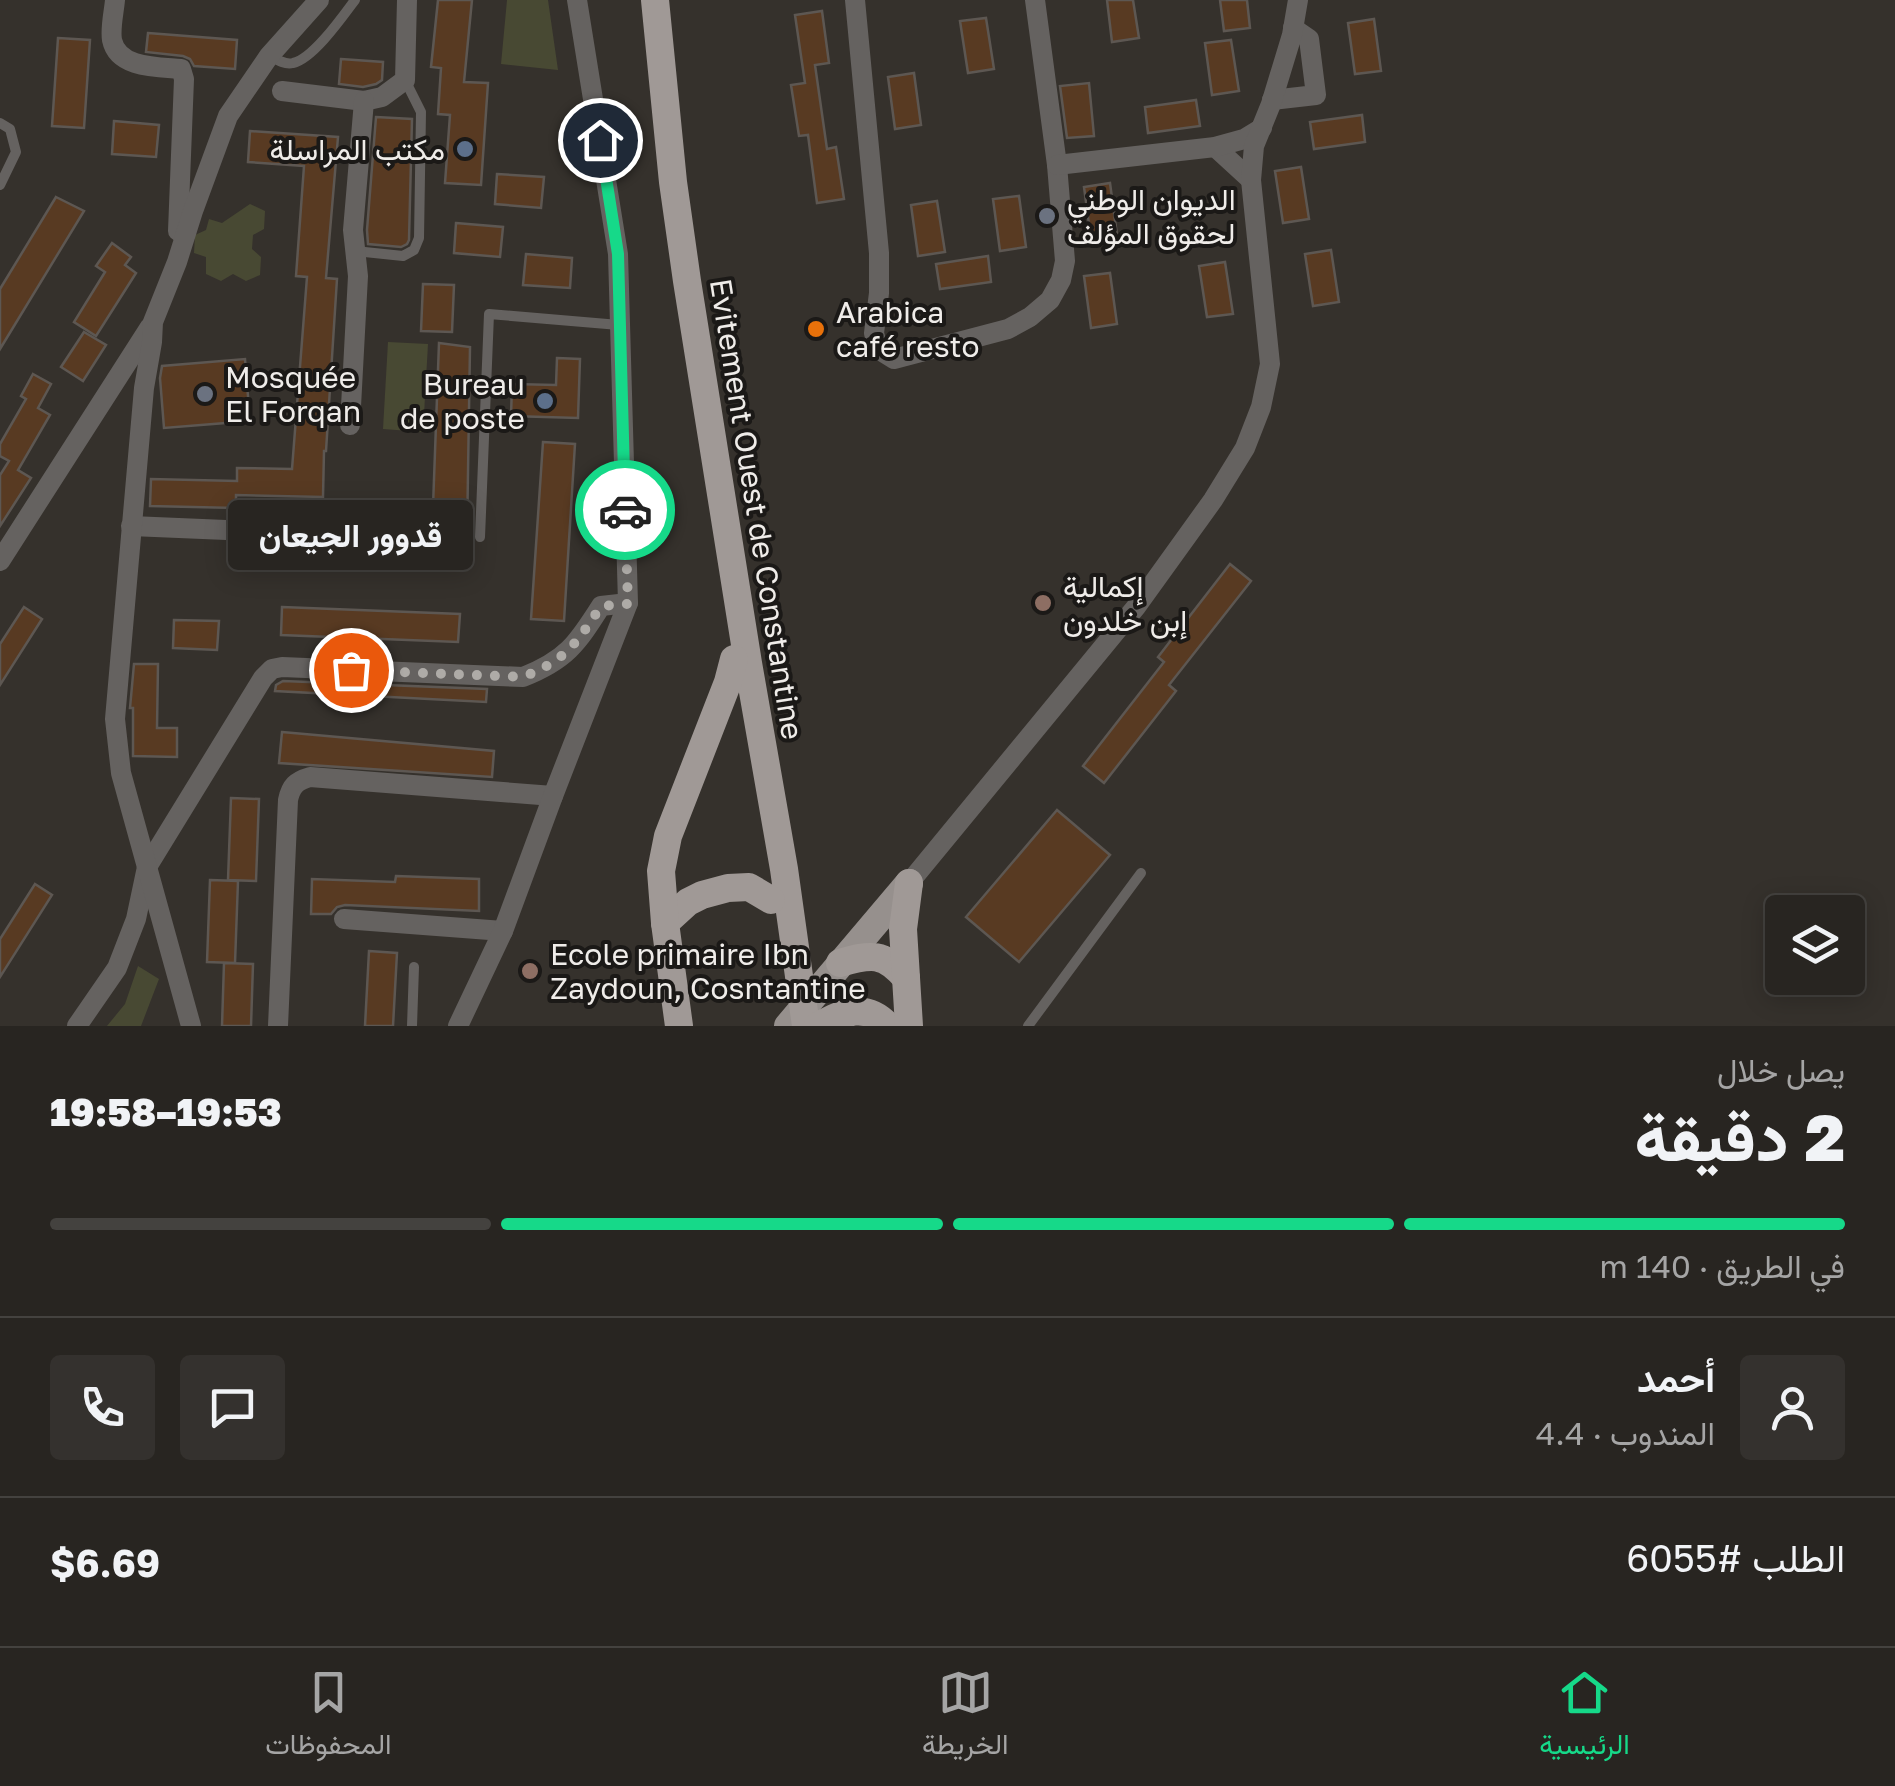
<!DOCTYPE html>
<html lang="ar">
<head>
<meta charset="utf-8">
<style>
	:root { --surface:#282521; --page:#34312e; --text:#f1f3f6; --muted:#a5a5a5; --line:#44423f; --accent:#16d989 }
	body { margin:0; font-family:"Golos Text",Vazirmatn,sans-serif; background:var(--page); color:var(--text); direction:rtl; height:100vh; display:flex; flex-direction:column; font-size:38px; white-space:nowrap }
	* { box-sizing:border-box; margin:0 }
	p { font-size:32px; color:var(--muted) }
	.icon { flex:none; width:55px; height:55px; fill:none; stroke:currentColor; stroke-width:2; stroke-linecap:round; stroke-linejoin:round }
	.map { position:relative; height:1026px; overflow:hidden; direction:ltr }
	.drawer { display:flex; flex-direction:column; background:var(--surface); flex:1 }
	.drawer>* { flex:none }
	.tools { position:absolute; left:1765px; top:895px; display:grid; gap:20px }
	.tools a { display:grid; place-items:center; width:100px; height:100px; border-radius:10px; background:var(--surface); box-shadow:0 5px 25px #0003,0 0 0 2px var(--line); font-size:50px }
	.pin { position:absolute; display:grid; place-items:center; width:85px; height:85px; color:#fff; margin:-42px; border:5px solid #fff; border-radius:50%; box-shadow:0 2px 10px #0007 }
	.courier { position:absolute; display:grid; place-items:center; width:100px; height:100px; margin:-50px; border:8px solid #16d989; border-radius:50%; background:#fff; color:#222; box-shadow:0 2px 12px #0007 }
	.bubble { position:absolute; height:70px; border-radius:10px; background:var(--surface); box-shadow:0 5px 25px #0003,0 0 0 2px var(--line); font-size:32px; font-weight:800; line-height:70px; text-align:center; direction:rtl }
	.overview em { font-style:normal; font-weight:800 }
	.overview div { display:flex; flex-direction:column-reverse }
	.overview { display:flex; align-items:center; justify-content:space-between; height:170px; padding:0 50px }
	h1 { font-size:65px; font-weight:800; line-height:75px }
	.bar { display:grid; grid-template-columns:repeat(4,1fr); gap:15px 10px; align-content:center; height:120px; padding:0 50px }
	.bar i { height:12px; border-radius:8px; background:var(--line) }
	.bar .on { background:var(--accent) }
	.bar p { grid-column:span 4 }
	.line { display:flex; align-items:center; gap:25px; padding:0 50px; border-top:2px solid var(--line) }
	.line div { flex:1 }
	.round { display:grid; place-items:center; flex:none; width:105px; height:105px; border-radius:10px; background:var(--page) }
	.dock { display:flex; justify-content:space-around; align-items:center; height:140px; border-top:2px solid var(--line); background:var(--surface); font-size:28px; color:var(--muted) }
	.dock a { display:grid; justify-items:center; gap:5px }
	.dock .on { color:var(--accent) }
	.map>svg:first-child { display:block }
	.green { fill:#484933 }
	.building { fill:#583a22; stroke:#5d5752; stroke-width:2.5 }
	.lines { fill:none; stroke-linecap:round; stroke-linejoin:round }
	.service { stroke:#656260; stroke-width:10 }
	.minor { stroke:#656260; stroke-width:20 }
	.primary { stroke:#96908d; stroke-width:28 }
	.trunk { stroke:#a09996; stroke-width:28 }
	.done { stroke:#aeaba7; stroke-width:10; stroke-dasharray:0 18 }
	.route { stroke:#16d989; stroke-width:12 }
	.service-dot { fill:#5c6f8a; stroke:#1b1917; stroke-width:4 }
	.worship-dot { fill:#6b7280; stroke:#1b1917; stroke-width:4 }
	.food-dot { fill:#e8710a; stroke:#1b1917; stroke-width:4 }
	.education-dot { fill:#8d6e63; stroke:#1b1917; stroke-width:4 }
	.labels { text-anchor:middle; dominant-baseline:central; stroke-width:8; stroke-linejoin:round; paint-order:stroke }
	.poi-label { font-size:30px; fill:#efece9; stroke:#1b1917; text-anchor:start }
	.street-label { font-size:30px; fill:#efece9; stroke:#1b1917 }
</style>
</head>
<body>
<div class="map">
<svg width="1895" height="1026" viewBox="0 0 1895 1026">
	<rect width="100%" height="100%" fill="#35312c"/>
	<!-- green -->
	<g class="green">
		<polygon points="507,0 548,0 558,70 501,64"/>
		<polygon points="250,204 265,211 264,229 253,235 252,249 261,257 260,275 246,281 233,274 221,281 206,274 206,257 194,253 195,235 206,230 209,219 222,223"/>
		<polygon points="388,342 428,344 423,432 383,429"/>
		<polygon points="138,966 159,979 141,1026 107,1026 125,1004"/>
	</g>
	<!-- building -->
	<g class="building">
		<polygon points="438,0 472,0 464,82 488,83 481,185 445,183 450,115 438,114 441,68 431,67"/>
		<polygon points="1107,0 1133,0 1139,38 1112,42"/>
		<polygon points="1220,0 1247,0 1250,28 1224,31"/>
		<polygon points="822,11 829,63 815,65 827,149 836,147 844,199 817,203 808,135 799,136 791,85 805,83 795,15"/>
		<polygon points="986,18 994,69 968,73 960,21"/>
		<polygon points="1374,19 1381,71 1355,74 1348,23"/>
		<polygon points="148,33 237,40 235,69 194,66 190,59 183,56 146,52"/>
		<polygon points="58,38 90,40 84,128 52,126"/>
		<polygon points="1231,40 1239,91 1212,95 1205,43"/>
		<polygon points="341,59 383,62 382,80 376,84 363,87 339,84"/>
		<polygon points="914,73 921,125 895,129 888,77"/>
		<polygon points="1089,83 1094,136 1067,138 1060,86"/>
		<polygon points="1196,100 1200,126 1148,133 1145,107"/>
		<polygon points="1362,115 1365,142 1314,149 1310,122"/>
		<polygon points="376,117 412,119 409,240 407,244 401,247 368,244 367,230"/>
		<polygon points="114,121 159,125 156,157 112,154"/>
		<polygon points="250,131 338,137 326,278 337,279 326,451 324,451 323,497 236,495 236,508 150,506 151,479 237,481 237,468 292,469 307,277 296,276 304,166 248,162"/>
		<polygon points="1301,167 1309,219 1283,223 1275,171"/>
		<polygon points="497,174 544,177 541,208 495,204"/>
		<polygon points="1110,183 1117,235 1091,239 1084,187"/>
		<polygon points="1019,196 1026,247 1000,251 993,199"/>
		<polygon points="56,197 84,211 0,349 0,289"/>
		<polygon points="937,201 945,252 918,256 911,205"/>
		<polygon points="456,223 503,227 500,257 454,253"/>
		<polygon points="112,243 131,257 125,265 136,273 96,336 74,322 105,272 96,266"/>
		<polygon points="1331,250 1339,302 1313,306 1305,254"/>
		<polygon points="526,254 572,258 570,288 523,285"/>
		<polygon points="988,256 991,282 940,289 936,264"/>
		<polygon points="1225,262 1233,314 1207,317 1199,266"/>
		<polygon points="1110,273 1117,324 1091,328 1084,276"/>
		<polygon points="423,284 454,285 452,332 421,331"/>
		<polygon points="84,332 106,345 83,381 61,367"/>
		<polygon points="439,343 470,347 467,536 432,534"/>
		<polygon points="557,358 580,359 578,418 511,416 512,384 556,385"/>
		<polygon points="245,359 250,421 164,428 160,378 162,366"/>
		<polygon points="33,374 51,384 38,408 50,415 18,470 31,478 0,526 0,475 9,461 0,456 0,444 26,399 21,396"/>
		<polygon points="543,442 575,444 564,621 531,619"/>
		<polygon points="1230,564 1251,581 1169,685 1176,691 1104,783 1083,766 1164,662 1158,657"/>
		<polygon points="24,607 42,619 0,685 0,644"/>
		<polygon points="282,607 460,614 458,642 281,635"/>
		<polygon points="174,620 219,621 217,650 173,648"/>
		<polygon points="134,664 158,664 157,728 177,728 177,757 133,756 133,708 130,708"/>
		<polygon points="283,681 487,689 486,702 275,691 276,685"/>
		<polygon points="282,732 494,751 492,777 279,763"/>
		<polygon points="231,798 259,799 256,881 228,880"/>
		<polygon points="1057,810 1110,855 1019,962 966,917"/>
		<polygon points="396,876 479,879 479,911 345,905 337,907 331,914 311,914 312,879 395,882"/>
		<polygon points="210,880 238,881 235,963 207,962"/>
		<polygon points="35,884 52,895 0,977 0,939"/>
		<polygon points="369,951 397,953 393,1026 365,1026"/>
		<polygon points="224,963 253,964 251,1026 222,1026"/>
	</g>
	<g class="lines">
		<!-- service -->
		<g class="service">
			<path d="M270,56c7,4 15,9 23,7 20,-4 50,-47 62,-63"/>
			<polyline points="0,123 10,129 16,152 0,185"/>
			<polyline points="355,251 403,256 414,250 419,238 421,112 405,80"/>
			<polyline points="480,537 489,314 619,325"/>
			<polyline points="412,1026 414,967"/>
			<polyline points="1028,1026 1141,873"/>
		</g>
		<!-- minor -->
		<g class="minor">
			<path d="M115,0c-1,12 -5,28 -3,40 6,29 47,27 69,29l3,10 -6,152"/>
			<polyline points="855,0 879,253 879,293 874,333 878,349 894,359 1008,329 1030,317 1050,300 1061,280 1065,261 1057,165 1035,0"/>
			<polyline points="282,91 364,101 382,97 405,80 407,0"/>
			<polyline points="1272,100 1316,95 1309,39 1293,28"/>
			<polyline points="1215,147 1251,180"/>
			<polyline points="1057,165 1215,147 1244,139 1262,128"/>
			<polyline points="350,425 358,276 353,230 364,101"/>
			<polyline points="131,526 322,534"/>
			<polyline points="0,561 150,327"/>
			<polyline points="909,883 1136,607 1213,500 1245,448 1261,407 1270,364 1251,180 1254,146 1271,104 1292,35 1298,0"/>
			<polyline points="344,919 503,931"/>
			<path d="M77,1026l40,-58 19,-49 11,-52 116,-189 9,-9 10,-2 241,10c43,-17 54,-33 78,-71l27,-3"/>
			<polyline points="191,1026 121,773 115,719 144,388 152,342 153,322 177,262 193,211 228,116 269,56 319,0"/>
			<path d="M278,1026l10,-226c3,-14 8,-19 22,-23l243,19"/>
			<polyline points="458,1026 503,931 553,796 628,603 618,254 577,0"/>
		</g>
		<!-- primary -->
		<polyline class="primary" points="788,1026 909,883"/>
		<!-- trunk -->
		<g class="trunk">
			<polyline points="655,0 673,182 687,281 748,663 784,869 806,1026"/>
			<polyline points="665,923 688,902 702,895 728,888 749,887 771,900"/>
			<path d="M840,963c31,-9 44,-11 66,15"/>
			<polyline points="679,1026 665,923 661,871 668,836 728,682 734,659"/>
			<path d="M818,1026c25,-13 47,-25 70,0"/>
			<polyline points="909,1026 903,929 909,883"/>
		</g>
	</g>
	<g class="lines">
		<!-- done -->
		<path class="done" d="M351,670l172,7c43,-17 53,-33 78,-71l27,-2 -3,-94"/>
		<!-- route -->
		<polyline class="route" points="600,140 618,254 625,510"/>
	</g>
	<!-- markers -->
	<g class="service-dot">
		<circle cx="465" cy="149" r="10"/>
		<circle cx="545" cy="401" r="10"/>
	</g>
	<g class="worship-dot">
		<circle cx="1047" cy="216" r="10"/>
		<circle cx="205" cy="394" r="10"/>
	</g>
	<circle class="food-dot" cx="816" cy="329" r="10"/>
	<g class="education-dot">
		<circle cx="1043" cy="603" r="10"/>
		<circle cx="530" cy="971" r="10"/>
	</g>
	<g class="labels">
		<!-- poi labels -->
		<g class="poi-label">
			<text x="445" y="149" text-anchor="end">مكتب المراسلة</text>
			<text x="1067" y="199">الديوان الوطني<tspan x="1067" dy="34">لحقوق المؤلف</tspan></text>
			<text x="836" y="312">Arabica<tspan x="836" dy="34">café resto</tspan></text>
			<text x="225" y="377">Mosquée<tspan x="225" dy="34">El Forqan</tspan></text>
			<text x="525" y="384" text-anchor="end">Bureau<tspan x="525" dy="34">de poste</tspan></text>
			<text x="1063" y="586">إكمالية<tspan x="1063" dy="34">إبن خلدون</tspan></text>
			<text x="550" y="954">Ecole primaire Ibn<tspan x="550" dy="34">Zaydoun, Cosntantine</tspan></text>
		</g>
		<!-- street labels -->
		<g class="street-label">
			<text transform="translate(757 509) rotate(81)">Evitement Ouest de Constantine</text>
		</g>
	</g>
</svg>
<div class="tools">
<a><svg class="icon" aria-label="layers" viewBox="0 0 24 24"><path d="M12 4l9 5-9 5-9-5zM3 14l9 5 9-5"/></svg></a>
</div>
<div class="pin" style="left:351px;top:670px;background:#ea580c"><svg class="icon" aria-label="bag" viewBox="0 0 24 24"><path d="M5 8h14l-1 12H6zM9 8a3 3 0 0 1 6 0"/></svg></div>
<div class="pin" style="left:600px;top:140px;background:#1f2937"><svg class="icon" aria-label="home" viewBox="0 0 24 24"><path d="M3 11l9-7 9 7M6 9v11h12V9"/></svg></div>
<div class="courier" style="left:625px;top:510px"><svg class="icon" aria-label="car" viewBox="0 0 24 24"><path d="M5 17H2v-5l4-1 3-4h7l3 4 3 1v5h-3M9 17h6M6 11h13"/><circle cx="7" cy="17" r="2"/><circle cx="17" cy="17" r="2"/></svg></div>
<div class="bubble" style="left:228px;top:500px;width:245px">قدوور الجيعان</div>
</div>
<section class="drawer">
<div class="overview"><div><h1>2 دقيقة</h1><p>يصل خلال</p></div><em>19:53–19:58</em></div>
<div class="bar"><i class="on"></i><i class="on"></i><i class="on"></i><i></i><p>في الطريق · 140 m</p></div>
<div class="line" style="height:180px"><a class="round"><svg class="icon" aria-label="person" viewBox="0 0 24 24"><circle cx="12" cy="8" r="4"/><path d="M4 21q1-7 8-7t8 7"/></svg></a><div><b>أحمد</b><p>المندوب · 4.4</p></div><a class="round"><svg class="icon" aria-label="chat" viewBox="0 0 24 24"><path d="M4 5h16v11H9l-5 4z"/></svg></a><a class="round"><svg class="icon" aria-label="phone" viewBox="0 0 24 24"><path d="M5 4h4l2 5-3 2q2 4 5 5l2-3 5 2v4C11 20 4 13 5 4z"/></svg></a></div>
<div class="line" style="height:130px"><div>الطلب #6055</div><b>$6.69</b></div>
</section>
<nav class="dock">
<a class="on"><svg class="icon" aria-label="home" viewBox="0 0 24 24"><path d="M3 11l9-7 9 7M6 9v11h12V9"/></svg>الرئيسية</a>
<a><svg class="icon" aria-label="map" viewBox="0 0 24 24"><path d="M3 6l6-2 6 2 6-2v14l-6 2-6-2-6 2zM9 4v14M15 6v14"/></svg>الخريطة</a>
<a><svg class="icon" aria-label="saved" viewBox="0 0 24 24"><path d="M7 4h10v16l-5-4-5 4z"/></svg>المحفوظات</a>
</nav>
</body>
</html>
